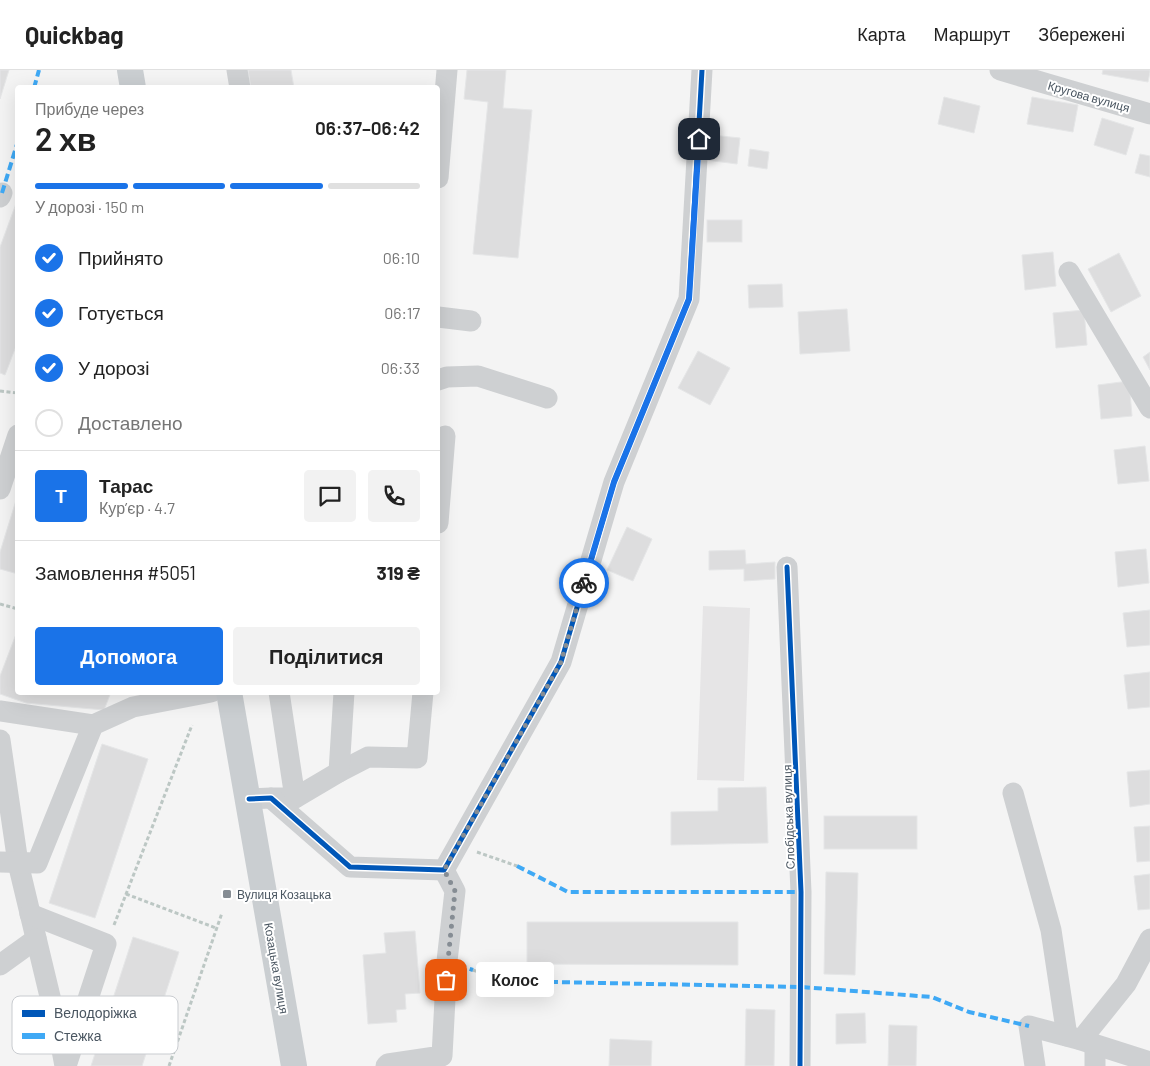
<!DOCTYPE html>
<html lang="uk">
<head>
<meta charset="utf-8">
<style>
	:root { --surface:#fff; --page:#f2f2f2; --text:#222; --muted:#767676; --line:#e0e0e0; --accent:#1a73e8 }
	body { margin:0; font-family:Barlow,sans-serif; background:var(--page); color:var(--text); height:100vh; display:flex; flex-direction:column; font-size:19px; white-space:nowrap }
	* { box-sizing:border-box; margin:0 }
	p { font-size:16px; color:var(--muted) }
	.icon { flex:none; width:28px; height:28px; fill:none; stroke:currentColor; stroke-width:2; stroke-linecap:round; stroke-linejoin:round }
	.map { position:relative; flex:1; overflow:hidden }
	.sheet { position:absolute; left:15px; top:15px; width:425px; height:610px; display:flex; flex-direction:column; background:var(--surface); border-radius:5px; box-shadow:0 5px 20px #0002 }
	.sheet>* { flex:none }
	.pin { position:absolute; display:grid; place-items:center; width:42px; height:42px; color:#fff; margin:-21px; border-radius:10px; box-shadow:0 2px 8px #0006 }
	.courier { position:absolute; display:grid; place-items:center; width:50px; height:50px; margin:-25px; border:4px solid #1a73e8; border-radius:50%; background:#fff; color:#222; box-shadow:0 1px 6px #0007 }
	.bubble { position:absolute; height:35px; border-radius:5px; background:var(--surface); box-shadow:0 5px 20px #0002; font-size:16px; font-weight:600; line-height:35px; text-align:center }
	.summary em { font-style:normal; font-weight:600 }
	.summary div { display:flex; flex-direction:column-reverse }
	.summary { display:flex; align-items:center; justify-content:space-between; height:85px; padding:0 20px }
	h1 { font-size:32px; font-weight:600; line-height:38px }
	.bar { display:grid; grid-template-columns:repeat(4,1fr); gap:8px 5px; align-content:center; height:60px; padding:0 20px }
	.bar i { height:6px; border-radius:4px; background:var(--line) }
	.bar .current { background:var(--accent) }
	.bar p { grid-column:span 4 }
	.line { display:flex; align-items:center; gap:12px; padding:0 20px; border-top:1px solid var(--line) }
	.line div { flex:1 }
	.round { display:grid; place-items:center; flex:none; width:52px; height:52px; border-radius:5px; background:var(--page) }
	ol { padding:0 20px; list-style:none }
	li { display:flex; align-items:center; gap:15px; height:55px }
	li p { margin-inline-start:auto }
	li .icon { padding:5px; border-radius:50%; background:var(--accent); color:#fff; stroke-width:4 }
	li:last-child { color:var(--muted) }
	li i { width:28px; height:28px; border:2px solid var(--line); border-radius:50% }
	.cta { display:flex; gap:10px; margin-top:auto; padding:10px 20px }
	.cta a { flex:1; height:58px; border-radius:5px; background:var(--accent); color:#fff; font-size:20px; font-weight:600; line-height:58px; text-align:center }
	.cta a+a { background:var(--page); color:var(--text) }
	header { display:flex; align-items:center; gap:30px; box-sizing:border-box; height:70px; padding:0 25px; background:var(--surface); border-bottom:1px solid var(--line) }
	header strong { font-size:24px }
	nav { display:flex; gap:28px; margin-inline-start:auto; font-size:18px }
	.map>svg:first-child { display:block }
	.education { fill:#e6e5e6 }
	.building { fill:#ddddde; stroke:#e5e6e7 }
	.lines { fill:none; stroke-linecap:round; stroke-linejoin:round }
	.path { stroke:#bcc7c4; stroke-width:3; stroke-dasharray:4 2.5; stroke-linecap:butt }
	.minor { stroke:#ced0d2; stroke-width:21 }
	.major { stroke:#caced1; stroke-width:26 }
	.quiet { stroke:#3fa9f5; stroke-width:4; stroke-dasharray:8 4; stroke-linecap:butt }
	.cycleway-casing { stroke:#fff; stroke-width:8 }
	.cycleway { stroke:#0057b8; stroke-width:5 }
	.done { stroke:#868d94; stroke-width:5; stroke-dasharray:0 9 }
	.route { stroke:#1a73e8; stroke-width:6 }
	.poi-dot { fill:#868d94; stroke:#fff; stroke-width:2 }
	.labels { text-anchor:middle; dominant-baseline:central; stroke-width:4; stroke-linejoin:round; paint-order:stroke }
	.street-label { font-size:12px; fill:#4a5661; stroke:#fff }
	.poi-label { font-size:12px; fill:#4a5661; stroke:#fff; text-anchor:start }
	.key { fill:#fff; stroke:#c9ccd0; stroke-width:1 }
	.key-label { font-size:14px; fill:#4a5661 }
</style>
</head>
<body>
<header>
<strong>Quickbag</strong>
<nav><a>Карта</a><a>Маршрут</a><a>Збережені</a></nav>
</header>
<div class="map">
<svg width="1150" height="996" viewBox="0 0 1150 996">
	<rect width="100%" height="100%" fill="#f4f4f4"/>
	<!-- education -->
	<polygon class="education" points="703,536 750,538 744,711 697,710"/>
	<!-- building -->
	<g class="building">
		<polygon points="0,0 9,0 0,29"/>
		<polygon points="248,0 291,0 294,18 251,18"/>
		<polygon points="467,0 506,0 503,38 532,40 518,188 473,184 488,32 464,29"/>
		<polygon points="1103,0 1150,0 1150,2 1148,12 1102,4"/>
		<polygon points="944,27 980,36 974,63 938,54"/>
		<polygon points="1032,27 1078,35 1073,62 1027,54"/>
		<polygon points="1102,48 1134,58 1126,85 1094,75"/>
		<polygon points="711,65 740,68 737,94 707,90"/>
		<polygon points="750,79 769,82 767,99 748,96"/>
		<polygon points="1140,84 1150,86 1150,107 1135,103"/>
		<polygon points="17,131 18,271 5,305 0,303 0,177"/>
		<rect x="707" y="150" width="35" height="22"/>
		<polygon points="1053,182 1056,216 1025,220 1022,185"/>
		<polygon points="1119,183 1141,226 1111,242 1088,199"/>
		<polygon points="782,214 783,237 749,238 748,215"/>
		<polygon points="847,239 850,281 800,284 798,242"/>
		<polygon points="1084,240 1087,275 1056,278 1053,243"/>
		<polygon points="698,281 730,298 710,335 678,318"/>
		<polygon points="1150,282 1150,300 1143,287"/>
		<polygon points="1129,311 1132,346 1101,349 1098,315"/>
		<polygon points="1145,376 1149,411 1118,414 1114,380"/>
		<polygon points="18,424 18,504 0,499 0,482"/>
		<polygon points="627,457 652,469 633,511 607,500"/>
		<polygon points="1146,479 1149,513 1118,517 1115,482"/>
		<polygon points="745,480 746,494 775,492 775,509 744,511 744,499 709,500 709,481"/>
		<polygon points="1150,540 1150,575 1127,577 1123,543"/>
		<polygon points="18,559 18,622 111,622 104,640 26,633 0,624 0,606"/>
		<polygon points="1150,602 1150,637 1128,639 1124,605"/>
		<polygon points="102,674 148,689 95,848 49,833"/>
		<polygon points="1150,700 1150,734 1130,737 1127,702"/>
		<polygon points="766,717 768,773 671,775 671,742 718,741 718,718"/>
		<rect x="824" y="746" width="93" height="33"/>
		<polygon points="1150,756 1150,791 1137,792 1134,757"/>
		<polygon points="826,802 858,803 855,905 824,904"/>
		<polygon points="1150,804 1150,839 1138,840 1134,806"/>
		<polygon points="527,852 738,852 738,895 527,894"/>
		<polygon points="415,861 420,923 405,924 406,939 396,940 397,952 368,954 363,885 386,883 384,863"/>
		<polygon points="133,867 179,882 142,996 91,996"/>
		<polygon points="746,939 775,940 774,996 745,996"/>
		<polygon points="865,943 866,973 836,974 836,944"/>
		<polygon points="889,955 917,956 916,996 888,996"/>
		<polygon points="610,969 652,971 651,996 609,996"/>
	</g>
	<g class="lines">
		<!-- path -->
		<g class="path">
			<polyline points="0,321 18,323"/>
			<polyline points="0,534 18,539"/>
			<polyline points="477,782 517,796"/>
			<polyline points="126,824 216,858"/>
			<polyline points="114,855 192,655"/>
			<polyline points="473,900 502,911"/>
			<polyline points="169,996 222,843"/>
		</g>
		<!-- minor -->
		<g class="minor">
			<polyline points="237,0 240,18"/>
			<polyline points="1000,0 1150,44"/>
			<polyline points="438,108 447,0"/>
			<polyline points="0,127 2,123"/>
			<polyline points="1069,202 1150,338"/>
			<polyline points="438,247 471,251"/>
			<polyline points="438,310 447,307 478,306 547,328"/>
			<polyline points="0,419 18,365"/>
			<polyline points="438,453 445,366"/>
			<polyline points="787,497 801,822 800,996"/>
			<polyline points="279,622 295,728"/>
			<polyline points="0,641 93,655"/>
			<polyline points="0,670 18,793 59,964 65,996"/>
			<polyline points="339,702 368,687 417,688 423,622"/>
			<polyline points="1013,723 1051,860 1067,966"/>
			<polyline points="271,728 295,728 339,702 344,622"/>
			<polyline points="249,729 271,728 350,797 444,800 561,592 614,412 689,229 702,0"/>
			<polyline points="0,792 37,793 93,655 133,637 211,622"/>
			<polyline points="30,844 106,874 66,996"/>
			<polyline points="1150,869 1126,914 1081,970 1150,992"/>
			<polyline points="0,895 36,869"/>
			<polyline points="386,996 388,994 442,986 447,891 455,821 444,800"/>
			<polyline points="1035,996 1029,956 1078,969"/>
			<polyline points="1095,996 1095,975"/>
		</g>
		<!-- major -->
		<g class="major">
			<polyline points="130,0 133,18"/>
			<polyline points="229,622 294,996"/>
		</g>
		<!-- quiet -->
		<g class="quiet">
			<polyline points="34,18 39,0"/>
			<polyline points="2,123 18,71"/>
			<polyline points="517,796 568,822 801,822"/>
			<polyline points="447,891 473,900"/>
			<polyline points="502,911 801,917 932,927 969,942 1029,956"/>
		</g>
		<!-- cycleway casing -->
		<g class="cycleway-casing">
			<g id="cycleway">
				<polyline points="787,497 801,822 800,996"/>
				<polyline points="249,729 271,728 350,797 444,800 561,592 614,412 689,229 702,0"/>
			</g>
		</g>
		<!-- cycleway -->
		<use href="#cycleway" class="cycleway"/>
	</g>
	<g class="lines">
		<!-- done -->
		<polyline class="done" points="446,910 455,821 444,800 561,592 584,513"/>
		<!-- route -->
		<polyline class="route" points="584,513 614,412 689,229 699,69"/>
	</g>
	<!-- markers -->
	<rect class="poi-dot" x="222" y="819" width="10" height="10" rx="2.5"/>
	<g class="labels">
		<!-- street labels -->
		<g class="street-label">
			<text transform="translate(1089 26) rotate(16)">Кругова вулиця</text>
			<text transform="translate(788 747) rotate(-92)">Слобідська вулиця</text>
			<text transform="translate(277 898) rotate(80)">Козацька вулиця</text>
		</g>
		<!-- poi labels -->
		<g class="poi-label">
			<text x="237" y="824">Вулиця Козацька</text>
		</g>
	</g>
	<!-- legend -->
	<rect x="12" y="926" width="166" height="58" rx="8" class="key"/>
	<rect x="22" y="940" width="23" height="7" fill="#0057b8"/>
	<rect x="22" y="963" width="23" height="6" fill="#3fa9f5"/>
	<g class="key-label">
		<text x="54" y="948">Велодоріжка</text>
		<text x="54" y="971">Стежка</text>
	</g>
</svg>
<div class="pin" style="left:446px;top:910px;background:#ea580c"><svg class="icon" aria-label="bag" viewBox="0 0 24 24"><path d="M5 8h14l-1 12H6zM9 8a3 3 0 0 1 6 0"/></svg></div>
<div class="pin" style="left:699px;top:69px;background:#1f2937"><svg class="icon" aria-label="home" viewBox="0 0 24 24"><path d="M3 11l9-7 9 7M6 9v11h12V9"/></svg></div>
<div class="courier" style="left:584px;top:513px"><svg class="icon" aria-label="bike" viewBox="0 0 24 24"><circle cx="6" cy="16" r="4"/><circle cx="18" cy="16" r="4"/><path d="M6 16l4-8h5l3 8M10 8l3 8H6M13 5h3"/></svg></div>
<div class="bubble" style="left:476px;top:892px;width:78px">Колос</div>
<section class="sheet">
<div class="summary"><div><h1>2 хв</h1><p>Прибуде через</p></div><em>06:37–06:42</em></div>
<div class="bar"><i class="current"></i><i class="current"></i><i class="current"></i><i></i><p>У дорозі · 150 m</p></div>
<ol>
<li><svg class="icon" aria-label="check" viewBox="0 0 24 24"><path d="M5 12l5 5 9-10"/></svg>Прийнято<p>06:10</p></li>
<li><svg class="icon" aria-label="check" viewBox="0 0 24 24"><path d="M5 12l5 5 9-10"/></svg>Готується<p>06:17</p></li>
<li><svg class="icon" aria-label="check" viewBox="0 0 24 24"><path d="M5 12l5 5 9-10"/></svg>У дорозі<p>06:33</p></li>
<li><i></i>Доставлено</li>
</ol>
<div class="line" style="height:90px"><b class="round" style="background:var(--accent);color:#fff">Т</b><div><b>Тарас</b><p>Кур’єр · 4.7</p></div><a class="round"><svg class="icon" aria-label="chat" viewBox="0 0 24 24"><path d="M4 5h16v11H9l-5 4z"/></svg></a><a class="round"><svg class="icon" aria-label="phone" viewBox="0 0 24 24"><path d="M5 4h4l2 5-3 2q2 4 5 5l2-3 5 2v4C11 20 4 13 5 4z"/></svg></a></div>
<div class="line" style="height:65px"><div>Замовлення #5051</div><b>319 ₴</b></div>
<div class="cta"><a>Допомога</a><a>Поділитися</a></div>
</section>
</div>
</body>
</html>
